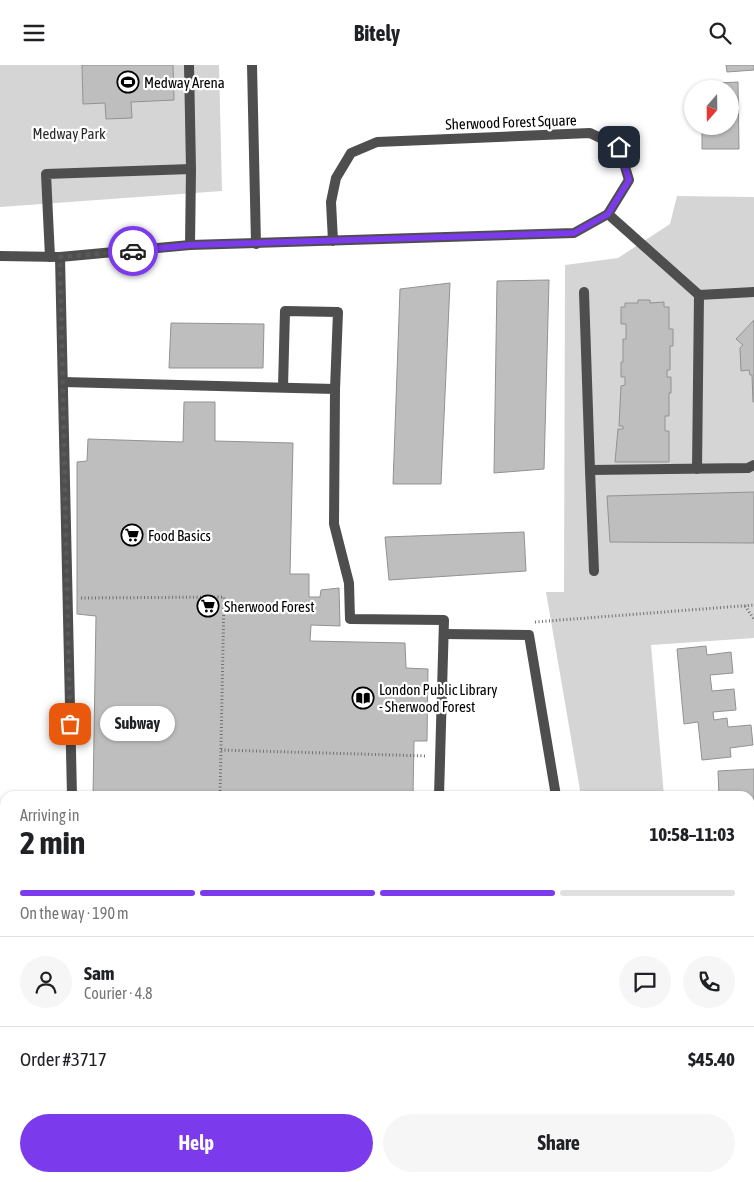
<!DOCTYPE html>
<html lang="en">
<head>
<meta charset="utf-8">
<style>
	:root { --surface:#fff; --page:#f6f6f6; --text:#202124; --muted:#757577; --line:#e0e0e0; --accent:#7c3aed }
	body { margin:0; font-family:"Asap Condensed",sans-serif; background:var(--page); color:var(--text); height:100vh; display:flex; flex-direction:column; font-size:19px; white-space:nowrap }
	* { box-sizing:border-box; margin:0 }
	p { font-size:16px; color:var(--muted) }
	.icon { flex:none; width:28px; height:28px; fill:none; stroke:currentColor; stroke-width:2; stroke-linecap:round; stroke-linejoin:round }
	.map { position:relative; flex:1; overflow:hidden }
	.side { position:absolute; left:0px; top:726px; width:755px; height:391px; display:flex; flex-direction:column; background:var(--surface); border-radius:15px 15px 0 0; box-shadow:0 1px 4px #0004 }
	.side>* { flex:none }
	.needle { width:32px; rotate:200deg }
	.buttons { position:absolute; left:684px; top:15px; display:grid; gap:10px }
	.buttons a { display:grid; place-items:center; width:55px; height:55px; border-radius:50%; background:var(--surface); box-shadow:0 1px 4px #0004; font-size:25px }
	.pin { position:absolute; display:grid; place-items:center; width:42px; height:42px; color:#fff; margin:-21px; border-radius:10px; box-shadow:0 2px 8px #0006 }
	.courier { position:absolute; display:grid; place-items:center; width:50px; height:50px; margin:-25px; border:4px solid #7c3aed; border-radius:50%; background:#fff; color:#222; box-shadow:0 1px 6px #0007 }
	.bubble { position:absolute; height:35px; border-radius:18px; background:var(--surface); box-shadow:0 1px 4px #0004; font-size:16px; font-weight:700; line-height:35px; text-align:center }
	.overview em { font-style:normal; font-weight:700 }
	.overview div { display:flex; flex-direction:column-reverse }
	.overview { display:flex; align-items:center; justify-content:space-between; height:85px; padding:0 20px }
	h1 { font-size:32px; font-weight:700; line-height:38px }
	.bar { display:grid; grid-template-columns:repeat(4,1fr); gap:8px 5px; align-content:center; height:60px; padding:0 20px }
	.bar i { height:6px; border-radius:4px; background:var(--line) }
	.bar .on { background:var(--accent) }
	.bar p { grid-column:span 4 }
	.line { display:flex; align-items:center; gap:12px; padding:0 20px; border-top:1px solid var(--line) }
	.line div { flex:1 }
	.round { display:grid; place-items:center; flex:none; width:52px; height:52px; border-radius:26px; background:var(--page) }
	.button { display:flex; gap:10px; margin-top:auto; padding:10px 20px }
	.button a { flex:1; height:58px; border-radius:30px; background:var(--accent); color:#fff; font-size:20px; font-weight:700; line-height:58px; text-align:center }
	.button a+a { background:var(--page); color:var(--text) }
	header { display:flex; justify-content:space-between; align-items:center; height:65px; padding:0 20px; background:var(--surface); font-size:22px; font-weight:700 }
	.map>svg:first-child { display:block }
	.green { fill:#d5d5d5 }
	.building { fill:#bebebe; stroke:#929292 }
	.lines { fill:none; stroke-linecap:round; stroke-linejoin:round }
	.path { stroke:#707070; stroke-width:3; stroke-dasharray:1 2.5; stroke-linecap:butt }
	.lane { stroke:#4e4e4e; stroke-width:10 }
	.street { stroke:#4e4e4e; stroke-width:10 }
	.done { stroke:#595959; stroke-width:5; stroke-dasharray:0 9 }
	.route { stroke:#7c3aed; stroke-width:6 }
	.labels { text-anchor:middle; dominant-baseline:central; stroke-width:4.5; stroke-linejoin:round; paint-order:stroke }
	.poi-label { font-size:15px; fill:#000; stroke:#fff; text-anchor:start }
	.street-label { font-size:15px; fill:#000; stroke:#fff }
	.park-label { font-size:15px; fill:#2c2c2c; stroke:#fff }
</style>
</head>
<body>
<header><svg class="icon" aria-label="menu" viewBox="0 0 24 24"><path d="M4 6h16M4 12h16M4 18h16"/></svg>Bitely<svg class="icon" aria-label="search" viewBox="0 0 24 24"><circle cx="10" cy="10" r="6"/><path d="M15 15l6 6"/></svg></header>
<div class="map">
<svg width="754" height="1117" viewBox="0 0 754 1117">
	<rect width="100%" height="100%" fill="#fff"/>
	<!-- green -->
	<g class="green">
		<polygon points="0,0 219,0 222,126 0,142"/>
		<polygon points="677,131 754,132 754,573 651,580 664,731 581,731 546,527 564,527 565,200 618,193 670,159"/>
		<polygon points="636,1113 698,1113 699,1117 636,1117"/>
	</g>
	<!-- building -->
	<g class="building">
		<polygon points="82,0 173,0 174,35 131,37 132,53 106,54 105,38 83,39"/>
		<polygon points="726,0 754,0 754,5 727,7"/>
		<polygon points="738,17 739,84 702,84 702,61 730,61 730,24 700,24 700,19"/>
		<polygon points="549,215 544,404 494,408 497,216"/>
		<polygon points="450,218 441,419 393,419 400,224"/>
		<polygon points="638,235 650,235 650,238 664,237 664,242 669,242 669,264 673,264 673,281 670,281 670,305 667,305 667,312 671,312 671,328 669,328 669,351 665,351 665,366 669,366 669,397 615,397 618,364 623,364 623,361 619,361 621,321 625,320 625,312 621,312 621,297 623,297 623,274 626,274 626,259 621,259 621,242 625,242 625,238 638,238"/>
		<polygon points="754,255 754,337 753,337 752,310 750,310 749,305 741,306 740,283 743,280 736,274"/>
		<polygon points="171,258 264,259 263,303 169,303"/>
		<polygon points="184,337 215,337 215,376 293,378 290,509 309,509 309,532 320,532 321,525 339,523 340,561 311,560 310,576 405,578 406,603 428,604 427,676 414,676 413,731 93,731 96,551 77,549 77,397 87,396 88,374 183,377"/>
		<polygon points="754,427 754,478 610,477 607,431"/>
		<polygon points="524,467 526,506 389,515 385,472"/>
		<polygon points="706,581 707,590 731,587 733,608 710,610 712,626 734,624 736,645 713,647 714,655 727,653 728,662 751,660 753,680 730,683 731,692 702,695 698,657 684,659 677,584"/>
		<polygon points="754,704 754,744 750,745 750,731 719,731 718,706"/>
		<polygon points="750,767 754,815 754,855 750,856"/>
		<rect x="750" y="910" width="4" height="30"/>
	</g>
	<g class="lines">
		<!-- path -->
		<g class="path">
			<polyline points="81,533 224,532 220,731"/>
			<polyline points="745,541 754,554"/>
			<polyline points="535,557 754,540"/>
			<polyline points="221,685 427,691"/>
		</g>
		<!-- lane -->
		<g class="lane">
			<polyline points="189,0 191,104"/>
			<polyline points="252,0 256,179"/>
			<polyline points="608,149 699,230"/>
			<polyline points="50,192 46,109 191,104 190,180"/>
			<polyline points="60,192 72,731"/>
			<polyline points="584,227 590,405"/>
			<polyline points="63,317 335,324 334,459 349,518 350,554 444,555 439,731"/>
			<polyline points="283,322 285,246 338,247 335,324"/>
			<polyline points="697,404 699,230 754,227"/>
			<polyline points="594,506 590,405 748,403 754,400"/>
			<polyline points="444,569 529,570 556,731"/>
			<polyline points="0,1101 5,1103"/>
			<polyline points="23,1112 32,1117"/>
			<polyline points="532,1112 547,1117"/>
			<polyline points="65,1117 66,1112"/>
			<polyline points="375,1117 375,1112"/>
			<polyline points="426,1117 426,1112"/>
		</g>
		<!-- street -->
		<polyline class="street" points="0,191 60,192 190,180 574,168 608,149 629,115 619,82 590,68 377,77 351,88 336,113 331,137 333,176"/>
	</g>
	<g class="lines">
		<!-- done -->
		<polyline class="done" points="70,659 60,192 133,186"/>
		<!-- route -->
		<polyline class="route" points="133,186 190,180 574,168 608,149 629,115 619,82"/>
	</g>
	<!-- icons -->
	<defs>
		<g id="stadium-ring" transform="scale(1.125)"><circle r="9.5" fill="#fff" stroke="#000" stroke-width="1.5"/><path d="M0-5a6.5 5 0 1 0 0 10a6.5 5 0 1 0 0-10ZM-3.5-1.8h7v3.6h-7Z" fill="#000"/></g>
		<g id="supermarket-ring" transform="scale(1.125)"><circle r="9.5" fill="#fff" stroke="#000" stroke-width="1.5"/><path d="M-6-5.5h2.5l.6 2H6L4.5 2H-2.5L-4.4-4H-6ZM-1.5 3.2a1.3 1.3 0 1 0 .1 0ZM3 3.2a1.3 1.3 0 1 0 .1 0Z" fill="#000"/></g>
		<g id="library-ring" transform="scale(1.125)"><circle r="9.5" fill="#fff" stroke="#000" stroke-width="1.5"/><path d="M-6-4Q-3-5.5-.7-3.5V5Q-3 3-6 4ZM6-4Q3-5.5 .7-3.5V5Q3 3 6 4Z" fill="#000"/></g>
	</defs>
	<g fill-rule="evenodd">
		<use href="#stadium-ring" x="128" y="17"/>
		<use href="#supermarket-ring" x="132" y="470"/>
		<use href="#supermarket-ring" x="208" y="541"/>
		<use href="#library-ring" x="363" y="633"/>
	</g>
	<g class="labels">
		<!-- poi labels -->
		<g class="poi-label">
			<text x="144" y="17">Medway Arena</text>
			<text x="148" y="470">Food Basics</text>
			<text x="224" y="541">Sherwood Forest</text>
			<text x="379" y="624">London Public Library<tspan x="379" dy="17">- Sherwood Forest</tspan></text>
		</g>
		<!-- street labels -->
		<g class="street-label">
			<text transform="translate(511 57) rotate(-2)">Sherwood Forest Square</text>
		</g>
		<!-- park labels -->
		<g class="park-label">
			<text x="69" y="68">Medway Park</text>
		</g>
	</g>
</svg>
<div class="buttons">
<a><svg class="needle" viewBox="-14 -14 28 28"><path d="M0-13l5 13h-10z" fill="#e53935"/><path d="M0 13l5-13h-10z" fill="#757577"/></svg></a>
</div>
<div class="pin" style="left:70px;top:659px;background:#ea580c"><svg class="icon" aria-label="bag" viewBox="0 0 24 24"><path d="M5 8h14l-1 12H6zM9 8a3 3 0 0 1 6 0"/></svg></div>
<div class="pin" style="left:619px;top:82px;background:#1f2937"><svg class="icon" aria-label="home" viewBox="0 0 24 24"><path d="M3 11l9-7 9 7M6 9v11h12V9"/></svg></div>
<div class="courier" style="left:133px;top:186px"><svg class="icon" aria-label="car" viewBox="0 0 24 24"><path d="M5 17H2v-5l4-1 3-4h7l3 4 3 1v5h-3M9 17h6M6 11h13"/><circle cx="7" cy="17" r="2"/><circle cx="17" cy="17" r="2"/></svg></div>
<div class="bubble" style="left:100px;top:641px;width:75px">Subway</div>
<section class="side">
<div class="overview"><div><h1>2 min</h1><p>Arriving in</p></div><em>10:58–11:03</em></div>
<div class="bar"><i class="on"></i><i class="on"></i><i class="on"></i><i></i><p>On the way · 190 m</p></div>
<div class="line" style="height:90px"><a class="round"><svg class="icon" aria-label="person" viewBox="0 0 24 24"><circle cx="12" cy="8" r="4"/><path d="M4 21q1-7 8-7t8 7"/></svg></a><div><b>Sam</b><p>Courier · 4.8</p></div><a class="round"><svg class="icon" aria-label="chat" viewBox="0 0 24 24"><path d="M4 5h16v11H9l-5 4z"/></svg></a><a class="round"><svg class="icon" aria-label="phone" viewBox="0 0 24 24"><path d="M5 4h4l2 5-3 2q2 4 5 5l2-3 5 2v4C11 20 4 13 5 4z"/></svg></a></div>
<div class="line" style="height:65px"><div>Order #3717</div><b>$45.40</b></div>
<div class="button"><a>Help</a><a>Share</a></div>
</section>
</div>
</body>
</html>
